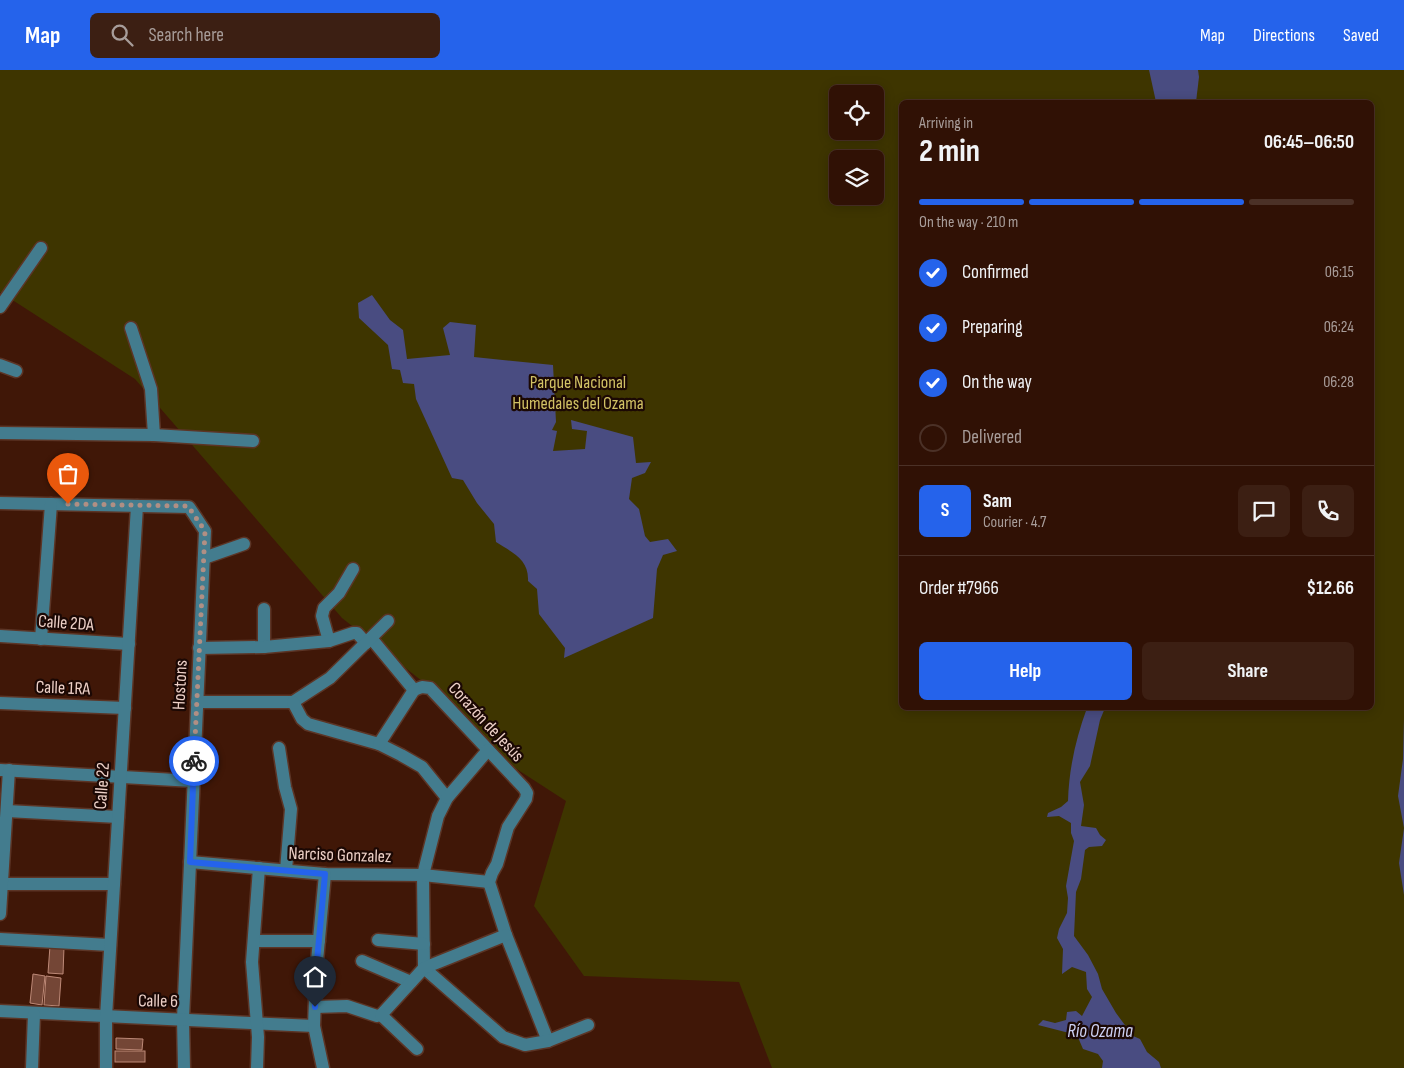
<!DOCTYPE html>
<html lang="en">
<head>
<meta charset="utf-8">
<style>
	:root { --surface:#301105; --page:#3c1f13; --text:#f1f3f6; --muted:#a89d9a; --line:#4b3127; --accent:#2563eb }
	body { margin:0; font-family:"Sofia Sans Condensed",sans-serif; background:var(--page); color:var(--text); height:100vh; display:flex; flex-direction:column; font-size:19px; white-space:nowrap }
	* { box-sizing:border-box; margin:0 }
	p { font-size:16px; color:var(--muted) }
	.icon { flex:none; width:28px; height:28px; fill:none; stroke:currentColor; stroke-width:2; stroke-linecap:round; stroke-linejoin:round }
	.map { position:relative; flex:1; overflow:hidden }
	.sheet { position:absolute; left:899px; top:30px; width:475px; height:610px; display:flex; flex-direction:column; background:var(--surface); border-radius:8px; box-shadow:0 2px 12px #0003,0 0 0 1px var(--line) }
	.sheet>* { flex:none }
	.buttons { position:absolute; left:829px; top:15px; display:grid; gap:10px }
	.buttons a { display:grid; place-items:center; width:55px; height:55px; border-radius:8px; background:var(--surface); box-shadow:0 2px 12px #0003,0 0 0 1px var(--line); font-size:25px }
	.pin { position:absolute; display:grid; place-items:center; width:42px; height:42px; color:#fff; margin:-51px -21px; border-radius:50% 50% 50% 0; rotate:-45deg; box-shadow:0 0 5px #0007 }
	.pin .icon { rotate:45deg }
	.courier { position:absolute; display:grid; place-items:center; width:50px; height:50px; margin:-25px; border:4px solid #2563eb; border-radius:50%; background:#fff; color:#222; box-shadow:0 1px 6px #0007 }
	.headline em { font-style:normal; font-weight:700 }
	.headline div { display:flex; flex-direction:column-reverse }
	.headline { display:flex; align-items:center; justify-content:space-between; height:85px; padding:0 20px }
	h1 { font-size:32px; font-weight:700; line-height:38px }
	.bar { display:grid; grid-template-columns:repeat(4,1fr); gap:8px 5px; align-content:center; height:60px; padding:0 20px }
	.bar i { height:6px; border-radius:4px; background:var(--line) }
	.bar .current { background:var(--accent) }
	.bar p { grid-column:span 4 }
	.line { display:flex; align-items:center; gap:12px; padding:0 20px; border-top:1px solid var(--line) }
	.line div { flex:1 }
	.round { display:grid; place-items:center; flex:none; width:52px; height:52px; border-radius:8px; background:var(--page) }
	ol { padding:0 20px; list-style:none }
	li { display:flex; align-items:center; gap:15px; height:55px }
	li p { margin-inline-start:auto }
	li .icon { padding:5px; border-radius:50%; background:var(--accent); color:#fff; stroke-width:4 }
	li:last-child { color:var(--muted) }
	li i { width:28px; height:28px; border:2px solid var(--line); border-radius:50% }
	.primary-button { display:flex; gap:10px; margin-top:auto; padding:10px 20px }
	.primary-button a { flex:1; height:58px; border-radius:8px; background:var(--accent); color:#fff; font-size:20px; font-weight:700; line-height:58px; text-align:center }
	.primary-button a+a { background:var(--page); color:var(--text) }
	header { display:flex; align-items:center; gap:30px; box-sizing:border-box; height:70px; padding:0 25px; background:var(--accent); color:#fff }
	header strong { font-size:24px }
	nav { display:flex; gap:28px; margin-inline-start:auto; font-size:18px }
	.search { width:350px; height:45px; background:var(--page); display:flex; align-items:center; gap:12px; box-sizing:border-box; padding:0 18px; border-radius:8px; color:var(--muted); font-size:19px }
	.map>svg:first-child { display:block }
	.green { fill:#3e3500; fill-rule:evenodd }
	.water { fill:#494c81 }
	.building { fill:#744636; stroke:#bd8977 }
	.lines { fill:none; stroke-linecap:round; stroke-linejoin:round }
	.minor-casing { stroke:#5c3526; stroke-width:15 }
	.minor { stroke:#437c8e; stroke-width:12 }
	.done { stroke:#b08f84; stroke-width:5; stroke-dasharray:0 9 }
	.route { stroke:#2563eb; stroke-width:6 }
	.labels { text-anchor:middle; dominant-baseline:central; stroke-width:4.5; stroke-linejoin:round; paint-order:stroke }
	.park-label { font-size:18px; fill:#d1c164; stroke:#1b0804 }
	.street-label { font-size:18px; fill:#edd0c7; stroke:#1b0804 }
	.water-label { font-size:19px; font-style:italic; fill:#cdd1f3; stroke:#1b0804 }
</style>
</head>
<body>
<header>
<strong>Map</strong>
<div class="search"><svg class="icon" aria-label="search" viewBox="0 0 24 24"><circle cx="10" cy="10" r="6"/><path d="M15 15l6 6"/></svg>Search here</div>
<nav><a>Map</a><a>Directions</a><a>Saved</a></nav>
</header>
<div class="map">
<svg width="1404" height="998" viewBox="0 0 1404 998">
	<rect width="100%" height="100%" fill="#401707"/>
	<!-- green -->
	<path class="green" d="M0,0h1404v998h-632l-33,-86 -155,-6 -50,-70 32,-105 -51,-33 -60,-61 -113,-89 -207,-239 -135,-87zM838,24h37v37h-37zM901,32h470v606h-470zM838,89h37v37h-37z"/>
	<!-- water -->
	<g class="water">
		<polygon points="1149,0 1198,0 1199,7 1196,32 1156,32"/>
		<path d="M372,225l18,25 13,10 4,29 43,-4 -7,-27 7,-6 26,3 -2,32 79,8 3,57 -4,8 5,1 -4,20 32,-2 2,-18 -15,-2 -1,-9 62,17 3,26 15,-1 -6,11 -13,5 -3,21 10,10 6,27 5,6 18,-3 9,12 -14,4 -6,14 -4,49 -89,40 1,-10 -26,-34 -2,-25 -9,-8c1,-22 -15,-28 -32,-39l-2,-18 -17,-21 -14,-23 -11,-2 -36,-79 -2,-15 -11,-1 -3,-13 -8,-1 -4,-24 -29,-27 -1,-15z"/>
		<path d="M1087,638h18l-5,12 -10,46 -10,16 4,23 -3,21 15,2 4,7 6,5 -4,6 -13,1 -4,3 -4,29 -5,13 -2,44 14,19 10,19 4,15 14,24 17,23 7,3 7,13 12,10 2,6h-59l1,-7 -5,-7 -15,-5 -6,-14 -39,-10 5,-5 12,3 11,-3 1,-8 9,-1 6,5 10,-19 -5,-8 -1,-17 -14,-5 -10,7 1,-25 -6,-11 2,-9 8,-16 1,-15 -2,-12 8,-45 -3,-8v-10l-12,-7 -12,1 1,-4 13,-6 7,-6c1,-33 8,-63 19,-93z"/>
		<polygon points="1404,649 1404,825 1399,793 1404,758 1398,726 1403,689"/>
	</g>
	<!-- building -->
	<g class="building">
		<polygon points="50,876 64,877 63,904 48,903"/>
		<polygon points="33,904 45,906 42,935 30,933"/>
		<polygon points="46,906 61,908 59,936 44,935"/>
		<polygon points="116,968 143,969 142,980 116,979"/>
		<rect x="115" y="981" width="30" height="11"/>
	</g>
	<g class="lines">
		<!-- minor casing -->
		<g class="minor-casing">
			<g id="minor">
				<polyline points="0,237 41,178"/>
				<polyline points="131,258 151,319 154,365"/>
				<polyline points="0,295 16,301"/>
				<polyline points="0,363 154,365 253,371"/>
				<polyline points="0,433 189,437 205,461 183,949 184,998"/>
				<polyline points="204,488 244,474"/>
				<polyline points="0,566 129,574"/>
				<polyline points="371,568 414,620"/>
				<polyline points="41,569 51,434"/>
				<polyline points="329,571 322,546 324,538 339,523 353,499"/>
				<polyline points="264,577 264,539"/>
				<polyline points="199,578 264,577 329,571 353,563 357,563 366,573"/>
				<polyline points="414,620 422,617 430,618 524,718 527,723 526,729 508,757 497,794 492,803 489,812 506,865 548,971"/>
				<polyline points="197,632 293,632 330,608 388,551"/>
				<polyline points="293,632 302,649 308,654 379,674 401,685 422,697 447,728 438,746 423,805 424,898 503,967 525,975 548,971 588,955"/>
				<polyline points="0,633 125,638"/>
				<polyline points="379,674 414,620"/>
				<polyline points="279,678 285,717 291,739 286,800"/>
				<polyline points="0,700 193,711"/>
				<polyline points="447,728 488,680"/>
				<polyline points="7,741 118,747"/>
				<polyline points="190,792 325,804 423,805 489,812"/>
				<polyline points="2,814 114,814"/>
				<polyline points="0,844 9,700"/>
				<polyline points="0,869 110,875"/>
				<polyline points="378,870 424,874"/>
				<polyline points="254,871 319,871"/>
				<polyline points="362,891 411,912"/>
				<polyline points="315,937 347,936 377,946 381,945 424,898 506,865"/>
				<polyline points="0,941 314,956"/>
				<polyline points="381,945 417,979"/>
				<polyline points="32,998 34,944"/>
				<polyline points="106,998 106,947 137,436"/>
				<polyline points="257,998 258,967 252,892 259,798"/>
				<polyline points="323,998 314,956 316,902 325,804"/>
			</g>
		</g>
		<!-- minor -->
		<use href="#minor" class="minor"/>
	</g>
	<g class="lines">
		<!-- done -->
		<polyline class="done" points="68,434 188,436 205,461 194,691"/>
		<!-- route -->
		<polyline class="route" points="194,691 190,792 325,804 316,902 315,937"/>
	</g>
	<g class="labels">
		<!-- park labels -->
		<g class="park-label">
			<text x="578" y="312">Parque Nacional<tspan x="578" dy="21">Humedales del Ozama</tspan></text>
		</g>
		<!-- street labels -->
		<g class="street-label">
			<text transform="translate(66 553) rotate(4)">Calle 2DA</text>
			<text transform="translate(180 615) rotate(-87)">Hostons</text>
			<text transform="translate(63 618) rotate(2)">Calle 1RA</text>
			<text transform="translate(486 652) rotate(47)">Corazón de Jesús</text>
			<text transform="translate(102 716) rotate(-86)">Calle 22</text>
			<text transform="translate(340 785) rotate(2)">Narciso Gonzalez</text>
			<text transform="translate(158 931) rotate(1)">Calle 6</text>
		</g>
		<!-- water labels -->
		<g class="water-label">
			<text x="1100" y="961">Río Ozama</text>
		</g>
	</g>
</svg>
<div class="buttons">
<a><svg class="icon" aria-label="locate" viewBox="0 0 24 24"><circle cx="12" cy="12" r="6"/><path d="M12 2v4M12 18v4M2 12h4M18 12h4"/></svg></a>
<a><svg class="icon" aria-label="layers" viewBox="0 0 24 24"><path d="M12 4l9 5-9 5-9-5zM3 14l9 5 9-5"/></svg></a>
</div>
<div class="pin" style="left:68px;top:434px;background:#ea580c"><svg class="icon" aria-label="bag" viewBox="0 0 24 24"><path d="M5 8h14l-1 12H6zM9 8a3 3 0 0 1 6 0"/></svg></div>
<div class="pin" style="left:315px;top:937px;background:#1f2937"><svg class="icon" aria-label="home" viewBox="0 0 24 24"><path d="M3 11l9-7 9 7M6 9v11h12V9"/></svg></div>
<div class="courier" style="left:194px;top:691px"><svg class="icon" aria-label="bike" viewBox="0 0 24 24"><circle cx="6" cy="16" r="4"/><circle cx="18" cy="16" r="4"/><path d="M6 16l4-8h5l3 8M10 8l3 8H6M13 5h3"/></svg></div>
<section class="sheet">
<div class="headline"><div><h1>2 min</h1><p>Arriving in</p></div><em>06:45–06:50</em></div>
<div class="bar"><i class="current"></i><i class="current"></i><i class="current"></i><i></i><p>On the way · 210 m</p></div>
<ol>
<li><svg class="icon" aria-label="check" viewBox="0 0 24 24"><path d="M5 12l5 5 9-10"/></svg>Confirmed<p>06:15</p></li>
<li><svg class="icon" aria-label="check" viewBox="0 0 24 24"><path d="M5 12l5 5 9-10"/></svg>Preparing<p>06:24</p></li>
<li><svg class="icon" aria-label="check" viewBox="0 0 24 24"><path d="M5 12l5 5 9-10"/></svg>On the way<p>06:28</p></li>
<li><i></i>Delivered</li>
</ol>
<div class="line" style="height:90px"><b class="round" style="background:var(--accent);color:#fff">S</b><div><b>Sam</b><p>Courier · 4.7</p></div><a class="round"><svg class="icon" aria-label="chat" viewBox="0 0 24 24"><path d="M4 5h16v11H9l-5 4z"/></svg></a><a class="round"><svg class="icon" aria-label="phone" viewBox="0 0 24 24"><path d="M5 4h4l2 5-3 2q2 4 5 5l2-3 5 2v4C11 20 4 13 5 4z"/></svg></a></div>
<div class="line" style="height:65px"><div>Order #7966</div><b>$12.66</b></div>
<div class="primary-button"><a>Help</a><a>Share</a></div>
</section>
</div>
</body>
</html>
